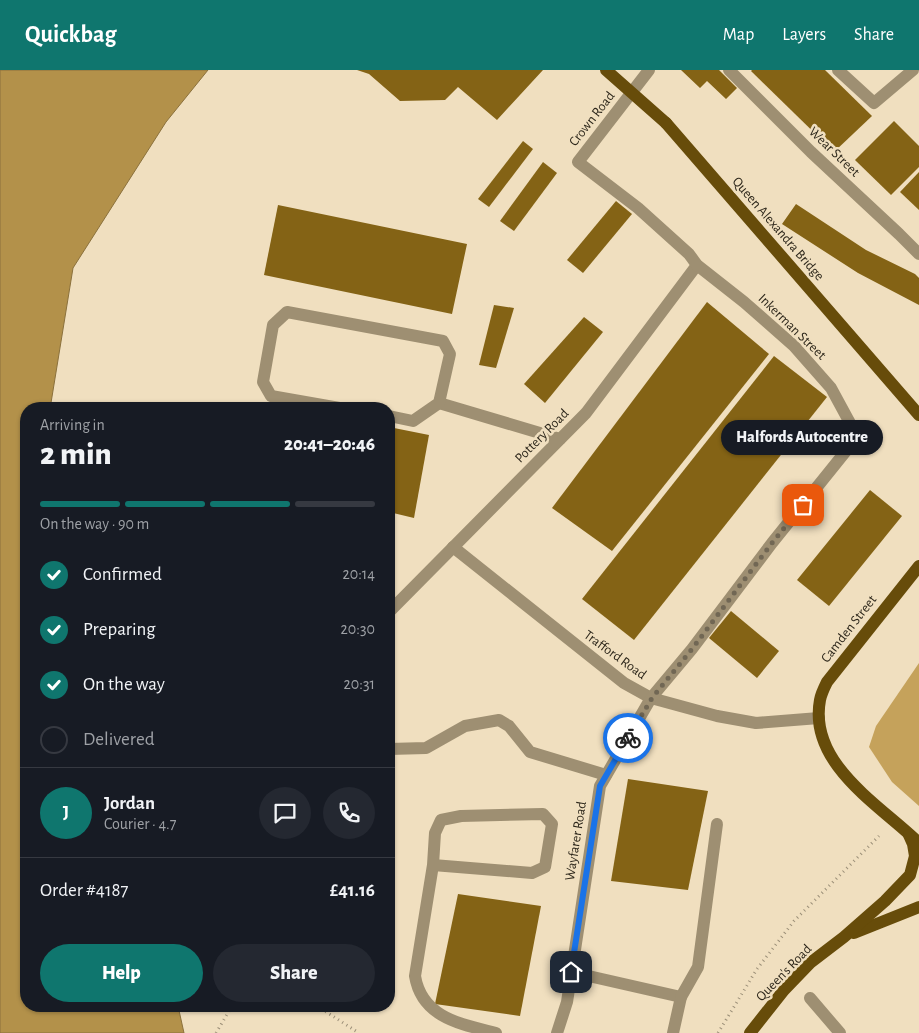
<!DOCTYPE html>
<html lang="en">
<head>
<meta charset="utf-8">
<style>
	:root { --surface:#171b24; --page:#242831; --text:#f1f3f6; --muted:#9ea1a6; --line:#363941; --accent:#0f766e }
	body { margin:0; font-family:"Alegreya Sans",sans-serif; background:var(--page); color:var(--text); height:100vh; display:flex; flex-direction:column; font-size:19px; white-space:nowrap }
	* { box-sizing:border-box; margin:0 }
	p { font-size:16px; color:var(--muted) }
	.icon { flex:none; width:28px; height:28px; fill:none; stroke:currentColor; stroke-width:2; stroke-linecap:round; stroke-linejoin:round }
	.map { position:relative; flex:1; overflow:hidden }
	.details { position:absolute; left:20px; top:332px; width:375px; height:610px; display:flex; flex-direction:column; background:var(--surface); border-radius:20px; box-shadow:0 1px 4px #0004 }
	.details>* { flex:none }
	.pin { position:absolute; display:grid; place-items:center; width:42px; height:42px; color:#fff; margin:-21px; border-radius:10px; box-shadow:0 2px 8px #0006 }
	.courier { position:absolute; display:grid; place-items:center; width:50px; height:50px; margin:-25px; border:4px solid #1a73e8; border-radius:50%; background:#fff; color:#222; box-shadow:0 1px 6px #0007 }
	.bubble { position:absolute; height:35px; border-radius:18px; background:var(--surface); box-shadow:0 1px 4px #0004; font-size:16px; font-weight:800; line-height:35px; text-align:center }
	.head em { font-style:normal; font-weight:800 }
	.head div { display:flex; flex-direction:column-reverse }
	.head { display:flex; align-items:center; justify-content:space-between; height:85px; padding:0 20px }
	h1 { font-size:32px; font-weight:800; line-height:38px }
	.bar { display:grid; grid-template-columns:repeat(4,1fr); gap:8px 5px; align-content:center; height:60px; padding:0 20px }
	.bar i { height:6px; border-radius:4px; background:var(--line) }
	.bar .current { background:var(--accent) }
	.bar p { grid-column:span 4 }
	.line { display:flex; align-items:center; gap:12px; padding:0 20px; border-top:1px solid var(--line) }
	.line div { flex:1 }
	.round { display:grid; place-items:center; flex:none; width:52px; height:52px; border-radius:26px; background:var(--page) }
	ol { padding:0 20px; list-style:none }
	li { display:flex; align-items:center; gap:15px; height:55px }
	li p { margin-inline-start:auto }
	li .icon { padding:5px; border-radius:50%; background:var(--accent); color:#fff; stroke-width:4 }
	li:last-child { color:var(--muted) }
	li i { width:28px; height:28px; border:2px solid var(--line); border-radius:50% }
	.cta { display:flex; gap:10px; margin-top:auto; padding:10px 20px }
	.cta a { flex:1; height:58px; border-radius:30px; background:var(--accent); color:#fff; font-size:20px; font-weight:800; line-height:58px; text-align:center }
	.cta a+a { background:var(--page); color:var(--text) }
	header { display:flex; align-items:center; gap:30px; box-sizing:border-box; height:70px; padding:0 25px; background:var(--accent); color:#fff }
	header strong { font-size:24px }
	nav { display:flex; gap:28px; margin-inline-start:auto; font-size:18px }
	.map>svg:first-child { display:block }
	.forest { fill:#c5a25b }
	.water { fill:#b3914a; stroke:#8b713c }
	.building { fill:#846315 }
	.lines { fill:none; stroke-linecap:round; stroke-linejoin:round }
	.path { stroke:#9b8f78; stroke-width:3; stroke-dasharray:1 4; stroke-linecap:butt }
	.minor { stroke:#9e8f72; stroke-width:12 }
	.major { stroke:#674c0a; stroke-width:12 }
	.major-bridge { stroke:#674c0a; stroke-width:12 }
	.done { stroke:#716754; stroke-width:5; stroke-dasharray:0 9 }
	.route { stroke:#1a73e8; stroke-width:6 }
	.labels { text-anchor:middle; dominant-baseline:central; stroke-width:5; stroke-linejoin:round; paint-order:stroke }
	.street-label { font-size:14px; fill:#2d271b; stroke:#f0dfbf }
</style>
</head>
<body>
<header>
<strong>Quickbag</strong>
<nav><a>Map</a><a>Layers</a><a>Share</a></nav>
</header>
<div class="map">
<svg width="919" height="963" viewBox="0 0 919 963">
	<rect width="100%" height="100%" fill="#f0dfbf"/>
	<!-- forest -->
	<polygon class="forest" points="919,593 919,736 892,712 869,677 876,656"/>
	<!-- water -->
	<polygon class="water" points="0,0 208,0 166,52 73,198 50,339 26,339 26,936 178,936 184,963 0,963"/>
	<!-- building -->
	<g class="building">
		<polygon points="357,0 543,0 497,50 458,17 445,30 400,31 369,4"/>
		<polygon points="681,0 719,0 737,18 726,29 707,11 700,18"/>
		<polygon points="752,0 825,0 872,46 834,82 751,1"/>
		<polygon points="894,51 919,76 919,97 891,125 855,90"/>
		<polygon points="523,71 533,79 489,137 478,129"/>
		<polygon points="543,92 557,103 514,161 500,151"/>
		<polygon points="919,102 919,140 900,122"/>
		<polygon points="616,131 632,144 583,203 567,190"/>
		<polygon points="796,134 866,180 915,204 919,208 919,235 858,203 782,154"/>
		<polygon points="278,135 467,174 452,244 264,205"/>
		<polygon points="707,232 769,284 612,481 552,438"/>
		<polygon points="494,235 514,238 496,298 479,295"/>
		<polygon points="584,247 603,262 545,333 524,314"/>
		<polygon points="774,286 827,327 634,570 582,529"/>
		<polygon points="389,357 429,365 414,448 389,442"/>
		<polygon points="870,420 902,446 829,536 797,510"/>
		<polygon points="731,541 779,581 757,608 709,568"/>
		<polygon points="628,709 708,721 688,820 611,811"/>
		<polygon points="458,824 541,836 520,946 435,934"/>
	</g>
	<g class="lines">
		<!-- path -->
		<g class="path">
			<polyline points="317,936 359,963"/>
			<polyline points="216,963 232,936"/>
			<polyline points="718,963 757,899 794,851 879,766"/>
		</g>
		<!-- minor -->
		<g class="minor">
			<polyline points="729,0 811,82 899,164 919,184"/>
			<polyline points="838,0 874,33 913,0"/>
			<polyline points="439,333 560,369"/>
			<polyline points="345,339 271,326 263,312 273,255 287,242 443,271 450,284 439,333 413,351 389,346"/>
			<polyline points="453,477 624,613 651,628 717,646 756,653 819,648"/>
			<polyline points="389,542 586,343 697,195"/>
			<polyline points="389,679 426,678 465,656 499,650 509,656 530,682 606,705"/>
			<path d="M433,795l99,8 13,-6 7,-43 -9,-10 -82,2 -20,4 -6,13 -2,32 -18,111c7,42 46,48 81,57"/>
			<polyline points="571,902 681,927 673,963"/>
			<polyline points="681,927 698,897 717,754"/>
			<polyline points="810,928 840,963"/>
			<polyline points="557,963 567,932 600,716 651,628 692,579 772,473 846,381 850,353 831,318 794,276 744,232 697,195 689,184 638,138 578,92 649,0"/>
		</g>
		<!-- major -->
		<g class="major">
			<polyline points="666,53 919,345"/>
			<path d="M919,496l-92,116c-3,6 -6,12 -7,18 -12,64 60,105 99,143"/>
			<polyline points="854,863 919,837"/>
			<polyline points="750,963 784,920 810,893 844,867 885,831 910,805 915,786 913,774 909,765"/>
		</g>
		<!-- major-bridge -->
		<polyline class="major-bridge" points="606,0 666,53"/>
	</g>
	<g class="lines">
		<!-- done -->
		<polyline class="done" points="628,668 652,628 692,579 772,473 803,435"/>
		<!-- route -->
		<polyline class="route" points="571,902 600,716 628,668"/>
	</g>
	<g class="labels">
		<!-- street labels -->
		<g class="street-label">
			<text transform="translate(592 49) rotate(-52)">Crown Road</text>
			<text transform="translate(834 82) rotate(44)">Wear Street</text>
			<text transform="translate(778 159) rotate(49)">Queen Alexandra Bridge</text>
			<text transform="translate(792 257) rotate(44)">Inkerman Street</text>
			<text transform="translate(542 366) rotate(-45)">Pottery Road</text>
			<text transform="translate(849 559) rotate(-52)">Camden Street</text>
			<text transform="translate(615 585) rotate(36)">Trafford Road</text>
			<text transform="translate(576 771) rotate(-81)">Wayfarer Road</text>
			<text transform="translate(784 903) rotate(-46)">Queen's Road</text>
		</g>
	</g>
</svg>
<div class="pin" style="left:803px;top:435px;background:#ea580c"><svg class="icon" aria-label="bag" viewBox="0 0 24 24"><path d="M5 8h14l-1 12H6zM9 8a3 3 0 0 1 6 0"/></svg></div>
<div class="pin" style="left:571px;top:902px;background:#1f2937"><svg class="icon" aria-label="home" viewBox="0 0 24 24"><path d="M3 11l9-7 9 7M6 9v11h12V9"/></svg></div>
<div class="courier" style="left:628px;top:668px"><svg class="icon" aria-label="bike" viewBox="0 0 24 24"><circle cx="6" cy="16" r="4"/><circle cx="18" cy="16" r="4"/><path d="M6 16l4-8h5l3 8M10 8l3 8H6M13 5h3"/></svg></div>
<div class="bubble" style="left:721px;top:350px;width:162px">Halfords Autocentre</div>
<section class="details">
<div class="head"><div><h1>2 min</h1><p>Arriving in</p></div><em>20:41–20:46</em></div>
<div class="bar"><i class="current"></i><i class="current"></i><i class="current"></i><i></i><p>On the way · 90 m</p></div>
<ol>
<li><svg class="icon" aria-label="check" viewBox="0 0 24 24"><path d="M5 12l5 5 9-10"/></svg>Confirmed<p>20:14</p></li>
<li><svg class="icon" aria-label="check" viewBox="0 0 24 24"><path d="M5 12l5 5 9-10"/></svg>Preparing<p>20:30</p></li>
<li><svg class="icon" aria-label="check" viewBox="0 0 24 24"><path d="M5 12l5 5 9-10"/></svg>On the way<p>20:31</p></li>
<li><i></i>Delivered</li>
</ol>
<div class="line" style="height:90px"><b class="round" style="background:var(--accent);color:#fff">J</b><div><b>Jordan</b><p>Courier · 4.7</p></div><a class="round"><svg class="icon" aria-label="chat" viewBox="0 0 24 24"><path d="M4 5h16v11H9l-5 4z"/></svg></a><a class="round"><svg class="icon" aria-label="phone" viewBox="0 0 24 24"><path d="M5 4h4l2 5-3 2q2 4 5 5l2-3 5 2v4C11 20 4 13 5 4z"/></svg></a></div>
<div class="line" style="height:65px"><div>Order #4187</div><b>£41.16</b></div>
<div class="cta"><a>Help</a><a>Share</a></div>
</section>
</div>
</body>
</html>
